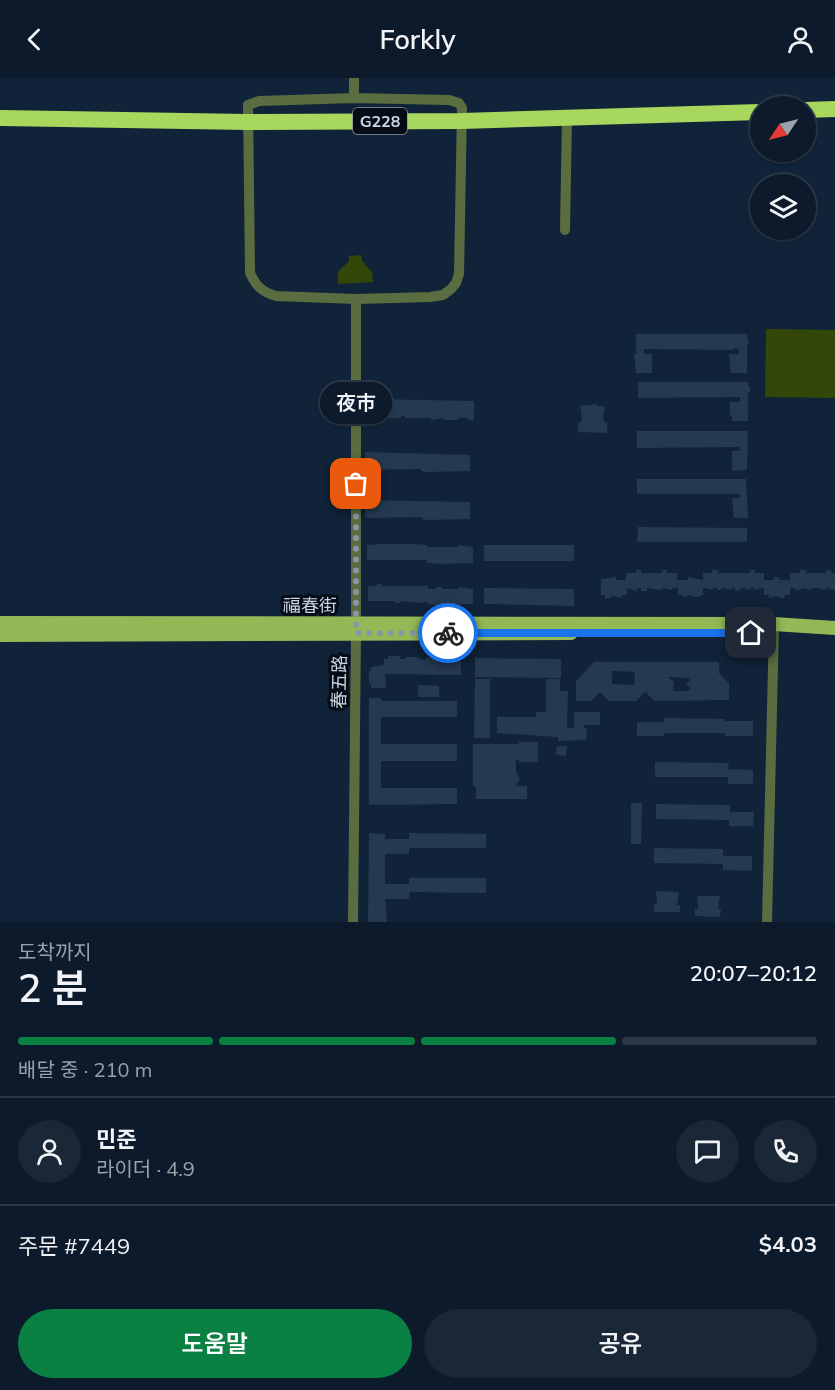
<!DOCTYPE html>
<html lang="ko">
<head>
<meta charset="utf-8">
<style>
	:root { --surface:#0c1a2b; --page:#1a2737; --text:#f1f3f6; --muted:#9aa1a9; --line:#2c3847; --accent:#0b8043 }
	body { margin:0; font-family:Mulish,"Noto Sans KR",sans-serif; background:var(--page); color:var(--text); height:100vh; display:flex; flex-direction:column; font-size:22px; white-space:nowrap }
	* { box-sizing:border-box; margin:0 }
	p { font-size:20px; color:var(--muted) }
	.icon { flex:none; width:33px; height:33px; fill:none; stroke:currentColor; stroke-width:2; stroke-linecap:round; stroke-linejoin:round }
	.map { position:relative; height:844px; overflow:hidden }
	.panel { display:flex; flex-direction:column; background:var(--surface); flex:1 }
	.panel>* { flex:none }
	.needle { width:39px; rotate:235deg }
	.tools { position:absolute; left:750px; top:18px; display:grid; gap:12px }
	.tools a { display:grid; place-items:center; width:66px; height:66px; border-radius:50%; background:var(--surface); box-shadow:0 2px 4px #0004,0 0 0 2px var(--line); font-size:30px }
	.pin { position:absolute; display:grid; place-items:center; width:51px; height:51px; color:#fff; margin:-26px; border-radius:12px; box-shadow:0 3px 9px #0006 }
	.courier { position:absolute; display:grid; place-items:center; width:60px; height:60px; margin:-30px; border:4px solid #1a73e8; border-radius:50%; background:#fff; color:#222; box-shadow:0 2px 8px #0007 }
	.bubble { position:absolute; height:42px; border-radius:21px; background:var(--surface); box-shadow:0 2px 4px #0004,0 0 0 2px var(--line); font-size:20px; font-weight:600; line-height:42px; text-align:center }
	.head em { font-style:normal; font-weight:600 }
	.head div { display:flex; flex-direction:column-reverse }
	.head { display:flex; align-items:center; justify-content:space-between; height:102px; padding:0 18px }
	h1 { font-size:39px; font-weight:600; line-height:45px }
	.bar { display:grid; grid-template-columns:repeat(4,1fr); gap:9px 6px; align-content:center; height:72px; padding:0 18px }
	.bar i { height:8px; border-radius:4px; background:var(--line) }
	.bar .current { background:var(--accent) }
	.bar p { grid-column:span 4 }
	.line { display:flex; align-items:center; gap:15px; padding:0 18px; border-top:2px solid var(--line) }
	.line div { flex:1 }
	.round { display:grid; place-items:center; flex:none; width:63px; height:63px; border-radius:32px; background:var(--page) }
	.button { display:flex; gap:12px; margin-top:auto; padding:12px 18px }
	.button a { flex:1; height:69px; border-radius:36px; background:var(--accent); color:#fff; font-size:24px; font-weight:600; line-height:69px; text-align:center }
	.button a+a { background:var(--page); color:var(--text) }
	header { display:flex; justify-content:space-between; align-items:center; height:78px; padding:0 18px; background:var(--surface); font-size:27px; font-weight:600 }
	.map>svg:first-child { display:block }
	.green { fill:#324708 }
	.building { fill:#253951; fill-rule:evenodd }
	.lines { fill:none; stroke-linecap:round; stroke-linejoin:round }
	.minor { stroke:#5a6d40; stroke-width:10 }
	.major { stroke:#92b956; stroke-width:14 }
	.highway { stroke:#a7d75d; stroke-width:16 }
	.done { stroke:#8897a8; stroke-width:6; stroke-dasharray:0 10.8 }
	.route { stroke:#1a73e8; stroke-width:8 }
	.labels { text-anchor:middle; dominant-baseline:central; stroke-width:6; stroke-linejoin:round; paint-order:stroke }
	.shield { fill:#050c16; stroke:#8e99a6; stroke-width:1.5 }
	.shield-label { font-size:16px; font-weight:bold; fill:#c9d5e4 }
	.street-label { font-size:18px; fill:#c9d5e4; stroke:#050c16 }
</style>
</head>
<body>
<header><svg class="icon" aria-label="back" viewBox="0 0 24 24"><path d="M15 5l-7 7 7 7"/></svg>Forkly<svg class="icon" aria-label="person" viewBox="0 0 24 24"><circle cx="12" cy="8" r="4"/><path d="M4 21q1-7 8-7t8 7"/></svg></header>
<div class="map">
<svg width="835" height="844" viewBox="0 0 835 844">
	<rect width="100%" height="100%" fill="#102339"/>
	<!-- green -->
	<g class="green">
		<polygon points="361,177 362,183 372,194 373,204 338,206 338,194 349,183 349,178"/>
		<polygon points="766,251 835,252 835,320 765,319"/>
	</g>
	<!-- building -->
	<g class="building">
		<polygon points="636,256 747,256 749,266 747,266 747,295 731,295 729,276 739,276 739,271 734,270 734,272 644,271 644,276 652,276 652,295 636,295 634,276 636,276"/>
		<polygon points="638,304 748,304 748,308 750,308 750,314 748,314 748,343 732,343 732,338 730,338 730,324 740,324 740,319 638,320"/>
		<polygon points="370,321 474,323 474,342 468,342 468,340 458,340 458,342 443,342 443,340 431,342 431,340 405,340 405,338 401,338 401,340 387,340 387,338 376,338 376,340 370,340"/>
		<polygon points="597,326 597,328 605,328 603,340 605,345 607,345 607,355 578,354 578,345 580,345 582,340 580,328"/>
		<polygon points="637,353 747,353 748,358 747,392 732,393 732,373 740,373 739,369 637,370"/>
		<polygon points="365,374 470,377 470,393 427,394 421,393 421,391 366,392"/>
		<polygon points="637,401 746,401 748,440 734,440 732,420 740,420 740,416 637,416"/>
		<polygon points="365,422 470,424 470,441 428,442 422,441 422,439 371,440 365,439"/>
		<polygon points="638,449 747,450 747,464 637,464"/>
		<polygon points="382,466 417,466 427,467 427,469 458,469 458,467 473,469 473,485 440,486 427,485 427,482 367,482 367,467"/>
		<rect x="484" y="467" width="90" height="16"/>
		<polygon points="636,492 641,492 641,495 662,495 662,492 667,492 667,495 677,495 677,502 688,502 688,499 703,502 703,495 712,495 712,492 718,492 718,495 750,495 750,492 755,492 755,495 764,495 764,502 774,502 774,499 779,499 779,502 790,502 790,495 800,495 800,492 806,492 806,495 826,495 826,492 831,492 831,495 835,495 835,512 830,512 830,510 821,512 821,510 811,510 811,512 801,510 801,512 795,512 795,510 790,510 790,517 784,517 785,520 779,520 779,518 768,520 769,517 764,517 764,510 754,512 754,510 750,510 751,512 741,510 741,512 735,513 735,510 732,510 732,512 722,510 722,512 717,512 717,510 713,510 713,512 703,510 703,517 699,518 699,519 692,519 692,517 683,519 683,517 678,517 678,510 672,510 672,512 662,510 662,512 647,510 647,513 641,513 641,510 637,510 637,513 627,510 627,517 622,517 622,520 611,518 612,520 605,520 605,517 601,517 601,501 616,499 616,502 626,502 626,495 636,495"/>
		<polygon points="377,506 382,506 382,508 428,508 428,511 436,511 436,509 442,509 442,511 458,511 458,509 473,511 473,526 433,527 427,526 427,524 422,524 423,525 400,523 400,525 395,525 395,523 368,523 368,508 377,508"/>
		<polygon points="484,510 574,511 574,528 484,526"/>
		<polygon points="388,578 400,578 400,581 406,581 406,579 419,579 419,581 426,582 426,579 445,582 445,579 457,579 457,582 461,582 461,597 385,596 386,610 371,610 371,605 369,605 369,593 371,593 371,589 384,587 384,581 388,581"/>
		<polygon points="475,580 561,581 561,600 475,599"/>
		<path d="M594,584h125v11l10,10v17l-74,1 -10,-9 -9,9h-27l-9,-9 -9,9h-15v-20zM612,593l23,1 -1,13 -22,-1zM668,599l20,1 2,2 -4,4 5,4 -3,3h-15l1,-9z"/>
		<polygon points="475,601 490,601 490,660 474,660"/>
		<polygon points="546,601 560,601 560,613 568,613 567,650 574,650 574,634 600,634 600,647 584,647 584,650 587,650 586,662 558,663 558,659 497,655 497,639 536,639 536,634 546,634"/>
		<polygon points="418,607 439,608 439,619 418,619"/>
		<polygon points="369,620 381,620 381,623 457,623 457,639 381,639 381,666 457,666 457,683 381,683 381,710 457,710 457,726 369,727"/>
		<polygon points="664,640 725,641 725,643 753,643 753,658 725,658 725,655 665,655 664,658 637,658 637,644 664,644"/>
		<polygon points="519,664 538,664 538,684 519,684 519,682 516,682 516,693 520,701 516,708 527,708 527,721 476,721 476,708 473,708 473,666 519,666"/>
		<polygon points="557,668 567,668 566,678 556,677"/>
		<polygon points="655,684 729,685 728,691 753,692 753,706 728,706 728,699 655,699"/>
		<polygon points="631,725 642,725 641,766 631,766"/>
		<polygon points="656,726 730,727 730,734 754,734 753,748 729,748 729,742 656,741"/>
		<polygon points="369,755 385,756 385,761 409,761 409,755 486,756 486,770 409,770 409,776 385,776 385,806 409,806 409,800 486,800 486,815 410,814 409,821 385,821 387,844 368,844"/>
		<polygon points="654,770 723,771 723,778 752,778 752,793 723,792 723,786 654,785"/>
		<polygon points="656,813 679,814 677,827 680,827 680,834 654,834 654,826 657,827"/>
		<polygon points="697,818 720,818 718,831 721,831 720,839 695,838 695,831 698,831"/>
	</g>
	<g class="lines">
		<!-- minor -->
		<g class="minor">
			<polyline points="354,0 354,20"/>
			<path d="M354,20l95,2 10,3 3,5 -3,166 -3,9 -5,6 -8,6 -13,2 -74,2 -80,-3c-14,-4 -20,-10 -26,-23l-2,-168 11,-4z"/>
			<polyline points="565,152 567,40"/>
			<polyline points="353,844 356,555 356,221"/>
			<polyline points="767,844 774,546"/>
		</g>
		<!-- major -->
		<g class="major">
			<polyline points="0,545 774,546 835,550"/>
			<polyline points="0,557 571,555"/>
		</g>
		<!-- highway -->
		<g class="highway">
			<polyline points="806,32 835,31"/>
			<polyline points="0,40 248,44 462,43 760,34"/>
		</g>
	</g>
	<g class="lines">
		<!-- done -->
		<polyline class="done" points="356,406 356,555 448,555"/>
		<!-- route -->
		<polyline class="route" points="448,555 751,555"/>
	</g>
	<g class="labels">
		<!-- shield labels -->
		<rect class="shield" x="353" y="30" width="54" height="26" rx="4.5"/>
		<g class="shield-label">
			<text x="380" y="43">G228</text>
		</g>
		<!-- street labels -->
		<g class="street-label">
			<text x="310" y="527">福春街</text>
			<text transform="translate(339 604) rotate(-89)">春五路</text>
		</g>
	</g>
</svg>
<div class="tools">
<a><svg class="needle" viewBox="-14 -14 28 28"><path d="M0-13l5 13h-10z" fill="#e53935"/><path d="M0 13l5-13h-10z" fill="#9aa1a9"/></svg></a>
<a><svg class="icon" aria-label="layers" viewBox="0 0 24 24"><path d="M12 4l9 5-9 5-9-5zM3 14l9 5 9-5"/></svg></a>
</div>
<div class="pin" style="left:356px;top:406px;background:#ea580c"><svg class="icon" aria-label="bag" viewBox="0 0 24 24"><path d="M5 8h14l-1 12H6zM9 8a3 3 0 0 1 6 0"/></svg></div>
<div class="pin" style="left:751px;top:555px;background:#1f2937"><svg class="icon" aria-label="home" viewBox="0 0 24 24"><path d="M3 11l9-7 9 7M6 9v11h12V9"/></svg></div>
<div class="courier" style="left:448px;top:555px"><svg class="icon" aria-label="bike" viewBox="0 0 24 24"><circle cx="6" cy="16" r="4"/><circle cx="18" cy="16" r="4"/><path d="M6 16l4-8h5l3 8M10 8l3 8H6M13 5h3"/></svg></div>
<div class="bubble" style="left:320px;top:304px;width:72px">夜市</div>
</div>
<section class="panel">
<div class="head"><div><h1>2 분</h1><p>도착까지</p></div><em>20:07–20:12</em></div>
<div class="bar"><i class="current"></i><i class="current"></i><i class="current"></i><i></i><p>배달 중 · 210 m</p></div>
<div class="line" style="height:108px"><a class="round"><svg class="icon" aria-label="person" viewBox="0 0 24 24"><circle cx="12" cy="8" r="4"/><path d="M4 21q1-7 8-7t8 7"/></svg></a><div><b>민준</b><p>라이더 · 4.9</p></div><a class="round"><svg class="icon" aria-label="chat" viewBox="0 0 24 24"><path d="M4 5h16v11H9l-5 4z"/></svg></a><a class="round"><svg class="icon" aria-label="phone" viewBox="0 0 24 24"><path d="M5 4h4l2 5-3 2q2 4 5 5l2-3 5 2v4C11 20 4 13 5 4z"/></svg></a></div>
<div class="line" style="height:78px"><div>주문 #7449</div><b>$4.03</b></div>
<div class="button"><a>도움말</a><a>공유</a></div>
</section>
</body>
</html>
